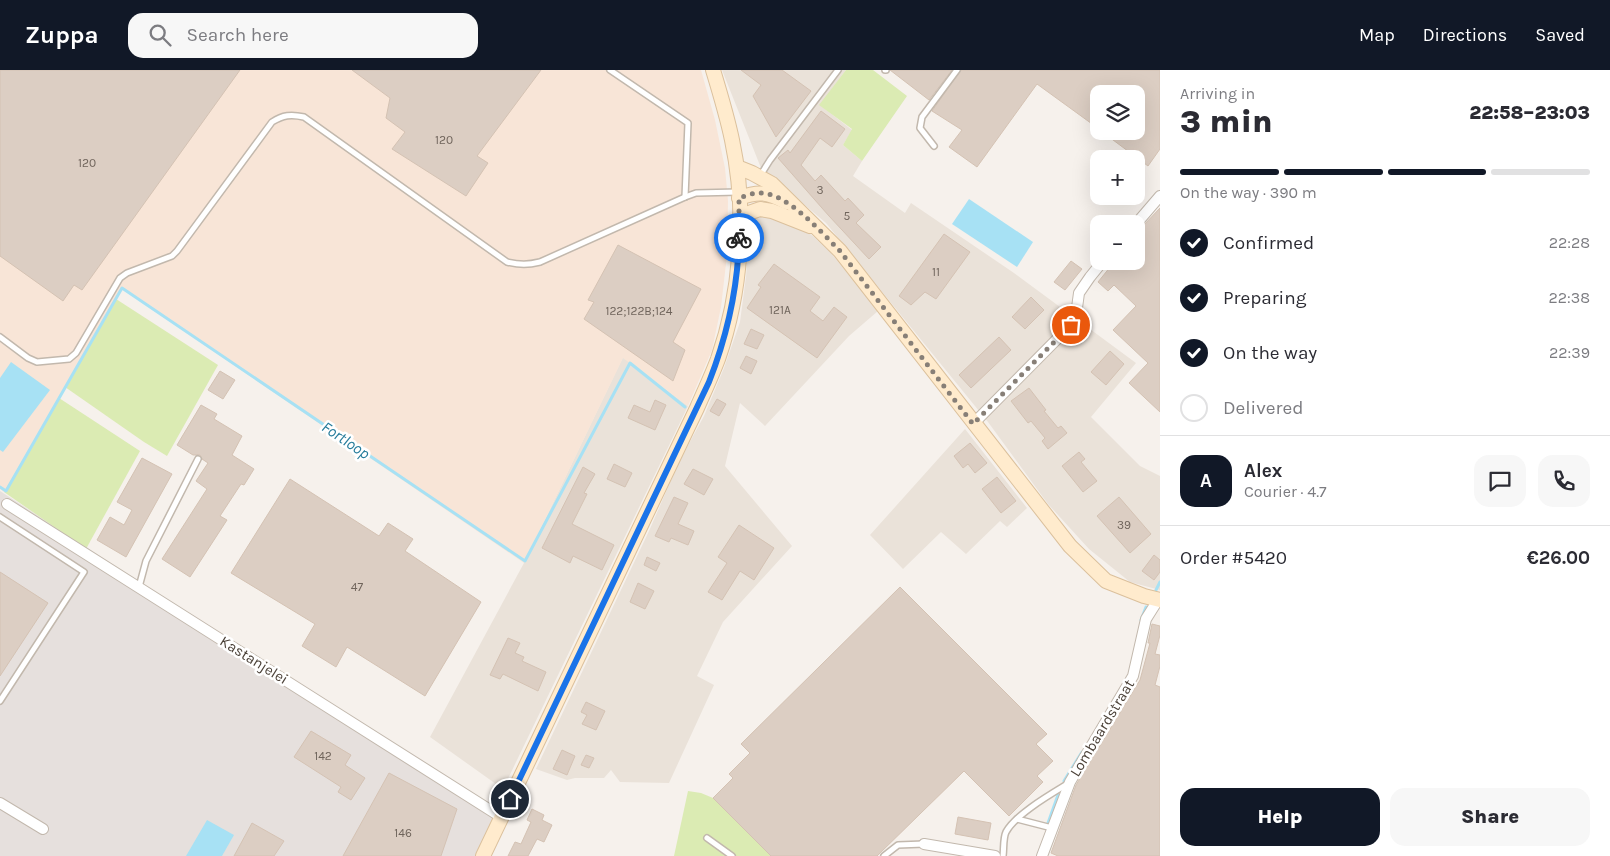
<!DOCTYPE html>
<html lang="en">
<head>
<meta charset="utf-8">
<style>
	:root { --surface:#fff; --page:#f7f7f7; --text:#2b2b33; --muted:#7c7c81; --line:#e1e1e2; --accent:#111827 }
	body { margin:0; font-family:Karla,sans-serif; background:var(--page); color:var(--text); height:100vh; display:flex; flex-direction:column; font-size:19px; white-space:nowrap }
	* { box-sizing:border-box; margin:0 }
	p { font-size:16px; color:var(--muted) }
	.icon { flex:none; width:28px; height:28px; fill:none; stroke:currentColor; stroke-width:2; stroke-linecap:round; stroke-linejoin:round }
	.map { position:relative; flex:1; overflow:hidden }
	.sheet { display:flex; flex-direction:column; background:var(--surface); width:450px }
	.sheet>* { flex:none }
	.controls { position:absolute; left:1090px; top:15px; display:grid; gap:10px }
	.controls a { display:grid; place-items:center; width:55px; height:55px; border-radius:10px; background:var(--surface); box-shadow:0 5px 20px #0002; font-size:25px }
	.pin { position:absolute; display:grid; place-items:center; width:42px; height:42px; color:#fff; margin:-21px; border:2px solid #fff; border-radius:50%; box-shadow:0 1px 5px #0007 }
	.courier { position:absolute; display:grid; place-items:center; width:50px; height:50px; margin:-25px; border:4px solid #1a73e8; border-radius:50%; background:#fff; color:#222; box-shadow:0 1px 6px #0007 }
	.head em { font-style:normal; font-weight:800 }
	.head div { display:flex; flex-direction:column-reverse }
	.head { display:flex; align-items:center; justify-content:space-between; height:85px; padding:0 20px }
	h1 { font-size:32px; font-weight:800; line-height:38px }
	.bar { display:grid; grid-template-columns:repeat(4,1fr); gap:8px 5px; align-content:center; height:60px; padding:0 20px }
	.bar i { height:6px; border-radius:4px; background:var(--line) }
	.bar .current { background:var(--accent) }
	.bar p { grid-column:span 4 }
	.line { display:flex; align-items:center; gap:12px; padding:0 20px; border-top:1px solid var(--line) }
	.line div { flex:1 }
	.round { display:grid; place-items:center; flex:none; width:52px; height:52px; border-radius:15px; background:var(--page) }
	ol { padding:0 20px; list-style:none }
	li { display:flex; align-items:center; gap:15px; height:55px }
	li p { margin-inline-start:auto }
	li .icon { padding:5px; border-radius:50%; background:var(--accent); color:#fff; stroke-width:4 }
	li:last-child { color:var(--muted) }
	li i { width:28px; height:28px; border:2px solid var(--line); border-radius:50% }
	.action { display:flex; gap:10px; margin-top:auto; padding:10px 20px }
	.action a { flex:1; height:58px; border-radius:15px; background:var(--accent); color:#fff; font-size:20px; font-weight:800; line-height:58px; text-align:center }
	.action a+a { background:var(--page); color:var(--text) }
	header { display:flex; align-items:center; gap:30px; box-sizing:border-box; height:70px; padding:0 25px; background:var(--accent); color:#fff }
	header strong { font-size:24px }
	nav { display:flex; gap:28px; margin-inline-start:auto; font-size:18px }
	.search { width:350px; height:45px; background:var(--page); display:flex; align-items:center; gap:12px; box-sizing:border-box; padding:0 18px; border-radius:15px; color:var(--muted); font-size:19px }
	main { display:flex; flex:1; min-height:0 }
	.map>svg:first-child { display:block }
	.residential { fill:#eae2d9 }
	.commercial { fill:#f8e5d7 }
	.industrial { fill:#e6e0dd }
	.green { fill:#dbebb3 }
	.water { fill:#a7e1f4 }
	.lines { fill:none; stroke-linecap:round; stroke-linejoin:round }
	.stream { stroke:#a7e1f4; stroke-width:3 }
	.building { fill:#dccec3; stroke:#d4c2b3 }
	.lane-casing { stroke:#c2b8ad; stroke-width:8 }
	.street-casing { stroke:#c2b8ad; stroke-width:12 }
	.secondary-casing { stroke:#dbc09c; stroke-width:16 }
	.lane { stroke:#fff; stroke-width:5 }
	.street { stroke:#fff; stroke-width:10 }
	.secondary { stroke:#ffebcd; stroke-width:14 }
	.done { stroke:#877f77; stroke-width:5; stroke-dasharray:0 9 }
	.route { stroke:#1a73e8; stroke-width:6 }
	.labels { text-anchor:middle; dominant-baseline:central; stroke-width:5; stroke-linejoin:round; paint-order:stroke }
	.number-label { font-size:12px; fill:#6f645b }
	.street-label { font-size:15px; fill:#4b4138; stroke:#fff }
	.water-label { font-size:16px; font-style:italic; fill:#267c9b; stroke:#fff }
</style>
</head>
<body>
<header>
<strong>Zuppa</strong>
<div class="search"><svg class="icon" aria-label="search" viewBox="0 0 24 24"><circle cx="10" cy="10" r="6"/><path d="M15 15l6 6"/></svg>Search here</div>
<nav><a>Map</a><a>Directions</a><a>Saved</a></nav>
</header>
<main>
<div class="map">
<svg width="1160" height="786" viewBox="0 0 1160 786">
	<rect width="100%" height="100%" fill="#f6f1ec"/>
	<!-- residential -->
	<g class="residential">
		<polygon points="722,0 846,0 820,35 852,60 843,75 862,91 853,106 905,143 911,133 1014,203 1136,293 1091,347 1140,396 1160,406 1160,520 1130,512 1089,479 1048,434 988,352 826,153 761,98"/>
		<polygon points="763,146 767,146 805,160 814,167 831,183 878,241 849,266 765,356 740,333 725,396 792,476 723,552 697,606 714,615 669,713 620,712 611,700 604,708 575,708 567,710 536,699 649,461 679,392 704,346 724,298 740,252 746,207 750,154 755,149"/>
		<polygon points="623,287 688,336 503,719 430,667 524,493"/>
		<polygon points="965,359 1027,438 1007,457 1000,451 966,484 941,462 903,499 870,465"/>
	</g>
	<!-- commercial -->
	<polygon class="commercial" points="0,0 701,0 715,50 725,98 728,131 727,185 721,237 712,280 688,336 623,288 524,493 122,219 4,422 0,419"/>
	<!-- industrial -->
	<polygon class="industrial" points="0,421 501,747 487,786 0,786"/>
	<!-- green -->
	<g class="green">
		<polygon points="846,0 873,0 907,26 862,91 843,75 852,59 819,35"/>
		<polygon points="116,229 218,295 167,386 144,372 65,317"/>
		<polygon points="59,328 140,381 86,479 4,422"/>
		<polygon points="688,721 701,723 713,728 771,786 674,786"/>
	</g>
	<!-- water -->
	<g class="water">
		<polygon points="969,129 1033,172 1017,197 952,154"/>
		<polygon points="11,292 50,320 3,382 0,380 0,308"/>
		<polygon points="207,750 234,765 222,786 186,786"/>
	</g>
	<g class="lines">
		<!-- stream -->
		<g class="stream">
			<polyline points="0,417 6,421 122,218 525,491 630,293 685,337"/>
			<polyline points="1156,520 1160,512"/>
			<polyline points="1141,550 1146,537"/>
			<polyline points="1064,711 1082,682"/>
			<polyline points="1048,753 1058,725"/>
		</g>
	</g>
	<!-- building -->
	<g class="building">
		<polygon points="0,0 240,0 82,220 74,215 63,231 0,186"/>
		<polygon points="352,0 541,0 477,86 488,93 466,126 392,79 405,62 386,48 390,28"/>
		<polygon points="741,0 782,0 811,21 776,67 753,26 761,15"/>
		<polygon points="890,0 952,0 929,30"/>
		<polygon points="961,0 1160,0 1160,79 1148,96 1101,61 1136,61 1136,24 1099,24 1099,59 1037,14 977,97 949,77 962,60 932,41"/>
		<polygon points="821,41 845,59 832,77 820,68 801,95 815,111 821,105 845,131 848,128 864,145 856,153 881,177 869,189 829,146 778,88 788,80 790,83"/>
		<polygon points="1160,138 1160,342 1129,313 1148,293 1113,260 1136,236 1114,215 1108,221 1098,212 1115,191 1136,191 1136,161 1141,158"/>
		<polygon points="944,164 970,182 936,229 925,222 911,235 899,226"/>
		<polygon points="618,175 701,219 673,272 685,280 673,311 584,249 594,232 588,230"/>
		<polygon points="1071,191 1082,199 1065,220 1054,212"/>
		<polygon points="774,194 820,227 810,241 823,251 834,237 847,247 817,288 747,238 761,217 758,215"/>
		<polygon points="1031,227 1044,240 1025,259 1012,247"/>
		<polygon points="751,259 764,265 757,279 744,274"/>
		<polygon points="999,267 1011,280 971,318 959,305"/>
		<polygon points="1110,281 1124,294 1106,315 1091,302"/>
		<polygon points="746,286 757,291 751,304 740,298"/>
		<polygon points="220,301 235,310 223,329 208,320"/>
		<polygon points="1029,318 1046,340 1044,341 1058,358 1061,356 1067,363 1048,379 1042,371 1045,368 1031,351 1028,353 1011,331"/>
		<polygon points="717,329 726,334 719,346 710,341"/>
		<polygon points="655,330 666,335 655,360 628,348 634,335 650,342"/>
		<polygon points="201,335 217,344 214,349 242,366 232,385 254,399 244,415 241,414 220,446 227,450 190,507 162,489 207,419 196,411 208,393 202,389 200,385 193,385 177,375"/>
		<polygon points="970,373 987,393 975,403 968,394 963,398 954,386"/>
		<polygon points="1079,382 1085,389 1081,392 1097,411 1083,422 1062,396"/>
		<polygon points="142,388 172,404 126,487 97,470 110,447 124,455 132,440 117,432"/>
		<polygon points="614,394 632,403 625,417 607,409"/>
		<polygon points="583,397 595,404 584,423 587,424 572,454 614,475 602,500 573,486 570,493 542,478"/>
		<polygon points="693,399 713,409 704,425 684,414"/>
		<polygon points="997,407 1016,431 1001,443 982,419"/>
		<polygon points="290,409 379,466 388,453 413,469 405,481 481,532 425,626 347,577 336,597 302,576 315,554 231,503"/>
		<polygon points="674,427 688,433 678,454 694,461 688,475 671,468 669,472 655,466"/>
		<polygon points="1119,427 1151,464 1130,483 1097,446"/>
		<polygon points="739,455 774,478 754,510 740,501 722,530 708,522 727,493 718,487"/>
		<polygon points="1154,485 1160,490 1160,502 1154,510 1142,501"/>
		<polygon points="647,487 660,493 656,501 644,495"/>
		<polygon points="0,502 48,533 0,606"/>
		<polygon points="638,513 654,521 645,539 630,532"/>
		<polygon points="900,517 1047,664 1036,674 1053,691 1037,706 1043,712 1009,746 964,701 877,786 771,786 713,728 733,708 729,704 750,683 741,674"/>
		<polygon points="1152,554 1160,556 1160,565 1155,584 1160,585 1160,596 1155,615 1160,617 1160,786 1058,786 1051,783 1076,715 1140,610 1150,573 1148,573"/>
		<polygon points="508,568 520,573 515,583 524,587 522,591 546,602 538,621 503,604 500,609 490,605"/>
		<polygon points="586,632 605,641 596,660 582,654 587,645 581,642"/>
		<polygon points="311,661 351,685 345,695 365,708 351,730 338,722 341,717 294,687"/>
		<polygon points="562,680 575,686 567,705 553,699"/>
		<polygon points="586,685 594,688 589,698 581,695"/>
		<polygon points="389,703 457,739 441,786 343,786"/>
		<polygon points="532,739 544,745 542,750 552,755 544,772 537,769 528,786 508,786 515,772 521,774 531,752 527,750"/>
		<polygon points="958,747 991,753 988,770 955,764"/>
		<polygon points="252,753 284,771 274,786 234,786"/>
	</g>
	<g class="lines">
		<!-- lane casing -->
		<g class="lane-casing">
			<g id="lane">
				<polyline points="610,0 688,53 685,127"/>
				<polyline points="885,0 886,0"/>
				<polyline points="934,76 920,58 922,47 957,0"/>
				<polyline points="760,106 770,90 838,0"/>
				<path d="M0,267l28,21 9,4 32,-3 7,-6 44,-75 7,-5 45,-17 5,-5 95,-129c11,-7 19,-8 32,-5l203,145c13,3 21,3 33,0l145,-65 11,-4 42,-1"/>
				<polyline points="0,447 84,502 0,631"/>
				<polyline points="139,517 146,491 198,389"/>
				<polyline points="1017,749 1052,758"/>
				<polyline points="707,768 732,786"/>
				<polyline points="884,786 898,775 924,774"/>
				<path d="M1003,786c1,-7 0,-18 3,-24 10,-18 45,-38 63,-49"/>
			</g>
		</g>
		<!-- street casing -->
		<g class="street-casing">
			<g id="street">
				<polyline points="1136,154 1160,126"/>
				<polyline points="973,354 1071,255 1076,245 1079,223 1090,207 1103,191"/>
				<polyline points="7,434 501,747"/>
				<polyline points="0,733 43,759"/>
				<polyline points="924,774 995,786"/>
				<polyline points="1042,786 1070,712 1133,606 1146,549 1158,530"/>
			</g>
		</g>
		<!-- secondary casing -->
		<g class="secondary-casing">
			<g id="secondary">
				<polyline points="737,97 752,103 772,114 840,181 1070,476 1106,511 1144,526 1160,530"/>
				<path d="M739,128c20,-7 28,-6 47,4"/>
				<polyline points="740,146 760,139 772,141 810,156"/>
				<path d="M483,786l214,-448c7,-16 15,-33 21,-49 24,-69 29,-148 14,-219 -5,-24 -12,-47 -19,-70"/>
			</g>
		</g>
		<!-- lane -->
		<use href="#lane" class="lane"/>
		<!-- street -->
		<use href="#street" class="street"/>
		<!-- secondary -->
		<use href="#secondary" class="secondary"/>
	</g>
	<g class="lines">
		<!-- done -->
		<path class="done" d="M739,168v-40c6,-2 13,-5 19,-5 28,-2 64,40 82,58l133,173 98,-99"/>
		<!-- route -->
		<path class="route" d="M510,729l199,-417c18,-46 29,-94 30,-144"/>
	</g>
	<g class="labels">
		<!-- number labels -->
		<g class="number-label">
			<text x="444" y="70">120</text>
			<text x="87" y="93">120</text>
			<text x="820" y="120">3</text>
			<text x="847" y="146">5</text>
			<text x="936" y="202">11</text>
			<text x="780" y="240">121A</text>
			<text x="639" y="241">122;122B;124</text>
			<text x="1124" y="455">39</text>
			<text x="357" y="517">47</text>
			<text x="323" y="686">142</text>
			<text x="403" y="763">146</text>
		</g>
		<!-- street labels -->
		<g class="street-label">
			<text transform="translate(254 590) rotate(32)">Kastanjelei</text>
			<text transform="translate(1102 658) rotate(-59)">Lombaardstraat</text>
		</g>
		<!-- water labels -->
		<g class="water-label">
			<text transform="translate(346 370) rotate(34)">Fortloop</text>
		</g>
	</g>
</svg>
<div class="controls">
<a><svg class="icon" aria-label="layers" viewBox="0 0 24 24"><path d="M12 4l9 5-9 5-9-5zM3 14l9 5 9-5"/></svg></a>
<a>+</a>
<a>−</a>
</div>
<div class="pin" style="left:1071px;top:255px;background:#ea580c"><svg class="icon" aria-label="bag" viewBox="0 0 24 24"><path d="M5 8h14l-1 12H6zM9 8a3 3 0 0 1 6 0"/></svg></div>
<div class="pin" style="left:510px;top:729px;background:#1f2937"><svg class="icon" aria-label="home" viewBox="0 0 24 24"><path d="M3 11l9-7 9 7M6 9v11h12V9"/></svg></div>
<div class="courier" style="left:739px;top:168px"><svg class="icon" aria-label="bike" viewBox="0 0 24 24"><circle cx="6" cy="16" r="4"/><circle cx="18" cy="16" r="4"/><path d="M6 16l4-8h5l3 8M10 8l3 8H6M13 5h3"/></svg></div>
</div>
<section class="sheet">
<div class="head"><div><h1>3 min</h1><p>Arriving in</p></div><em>22:58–23:03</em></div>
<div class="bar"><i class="current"></i><i class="current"></i><i class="current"></i><i></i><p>On the way · 390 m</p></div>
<ol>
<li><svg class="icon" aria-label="check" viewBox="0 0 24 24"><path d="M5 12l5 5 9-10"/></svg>Confirmed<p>22:28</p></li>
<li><svg class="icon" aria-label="check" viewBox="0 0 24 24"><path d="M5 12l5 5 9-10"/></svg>Preparing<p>22:38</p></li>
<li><svg class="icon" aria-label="check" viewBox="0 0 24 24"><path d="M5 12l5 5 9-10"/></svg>On the way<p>22:39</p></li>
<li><i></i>Delivered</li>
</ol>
<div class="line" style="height:90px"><b class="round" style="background:var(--accent);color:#fff">A</b><div><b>Alex</b><p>Courier · 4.7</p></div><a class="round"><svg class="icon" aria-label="chat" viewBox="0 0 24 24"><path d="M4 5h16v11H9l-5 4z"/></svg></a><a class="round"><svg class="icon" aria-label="phone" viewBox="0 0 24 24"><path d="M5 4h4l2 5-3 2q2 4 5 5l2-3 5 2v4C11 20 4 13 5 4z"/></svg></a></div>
<div class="line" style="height:65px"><div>Order #5420</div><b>€26.00</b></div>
<div class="action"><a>Help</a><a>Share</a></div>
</section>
</main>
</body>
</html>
